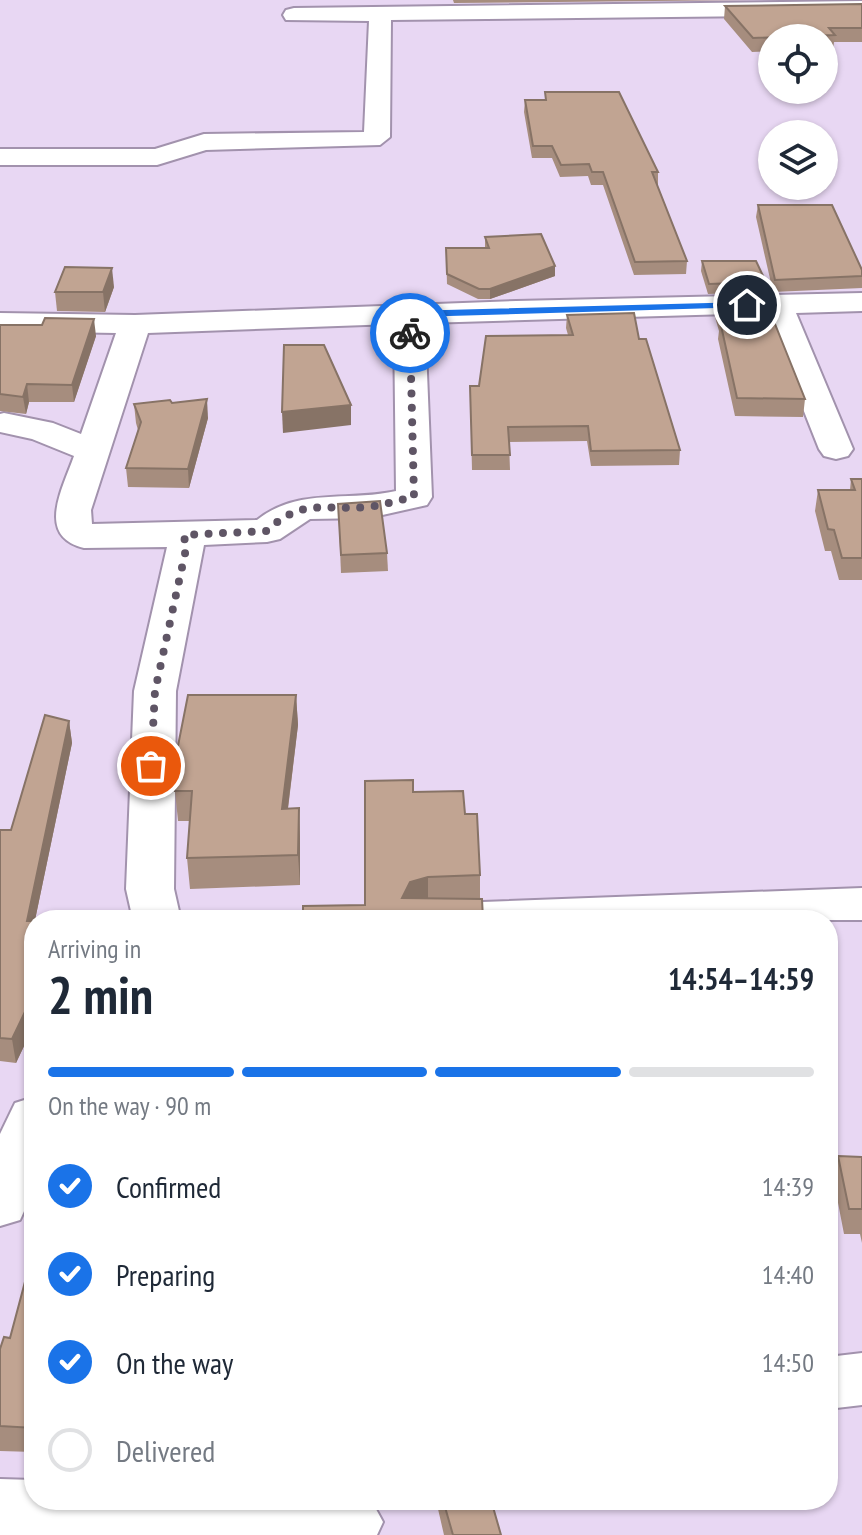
<!DOCTYPE html>
<html lang="en">
<head>
<meta charset="utf-8">
<style>
	:root { --surface:#fff; --page:#f2f2f3; --text:#1f2937; --muted:#747a83; --line:#e0e1e3; --accent:#1a73e8 }
	body { margin:0; font-family:"PT Sans Narrow",sans-serif; background:var(--page); color:var(--text); height:100vh; display:flex; flex-direction:column; font-size:30px; white-space:nowrap }
	* { box-sizing:border-box; margin:0 }
	p { font-size:26px; color:var(--muted) }
	.icon { flex:none; width:44px; height:44px; fill:none; stroke:currentColor; stroke-width:2; stroke-linecap:round; stroke-linejoin:round }
	.map { position:relative; flex:1; overflow:hidden }
	.details { position:absolute; left:24px; top:910px; width:814px; height:600px; display:flex; flex-direction:column; background:var(--surface); border-radius:32px; box-shadow:0 2px 6px #0004 }
	.details>* { flex:none }
	.buttons { position:absolute; left:758px; top:24px; display:grid; gap:16px }
	.buttons a { display:grid; place-items:center; width:80px; height:80px; border-radius:50%; background:var(--surface); box-shadow:0 2px 6px #0004; font-size:40px }
	.pin { position:absolute; display:grid; place-items:center; width:68px; height:68px; color:#fff; margin:-34px; border:4px solid #fff; border-radius:50%; box-shadow:0 2px 8px #0007 }
	.courier { position:absolute; display:grid; place-items:center; width:80px; height:80px; margin:-40px; border:6px solid #1a73e8; border-radius:50%; background:#fff; color:#222; box-shadow:0 2px 10px #0007 }
	.headline em { font-style:normal; font-weight:700 }
	.headline div { display:flex; flex-direction:column-reverse }
	.headline { display:flex; align-items:center; justify-content:space-between; height:136px; padding:0 24px }
	h1 { font-size:52px; font-weight:700; line-height:60px }
	.bar { display:grid; grid-template-columns:repeat(4,1fr); gap:12px 8px; align-content:center; height:96px; padding:0 24px }
	.bar i { height:10px; border-radius:6px; background:var(--line) }
	.bar .selected { background:var(--accent) }
	.bar p { grid-column:span 4 }
	ol { padding:0 24px; list-style:none }
	li { display:flex; align-items:center; gap:24px; height:88px }
	li p { margin-inline-start:auto }
	li .icon { padding:8px; border-radius:50%; background:var(--accent); color:#fff; stroke-width:4 }
	li:last-child { color:var(--muted) }
	li i { width:44px; height:44px; border:4px solid var(--line); border-radius:50% }
	.map>svg:first-child { display:block }
	.lines { fill:none; stroke-linecap:round; stroke-linejoin:round }
	.minor-casing { stroke:#a292ad; stroke-width:4 }
	.minor { fill:#fff; fill-rule:evenodd }
	.wall { fill:#a68d7e }
	.shaded-wall { fill:#877366 }
	.building { fill:#c1a492; stroke:#877366; stroke-width:2 }
	.route { fill:#1a73e8 }
	.done { stroke:#5f5565; stroke-width:8; stroke-dasharray:0 14.4 }
</style>
</head>
<body>
<div class="map">
<svg width="862" height="1535" viewBox="0 0 862 1535">
	<rect width="100%" height="100%" fill="#e8d7f3"/>
	<g class="lines">
		<!-- minor casing -->
		<g class="minor-casing">
			<g id="minor">
				<polygon points="862,1 862,15 391,20 390,137 380,145 206,150 157,165 0,165 0,149 155,149 204,134 364,132 369,21 286,20 283,15 286,10 294,8"/>
				<path d="M862,293v18l-66,2 57,136 -5,7 -12,3 -12,-3 -5,-7 -54,-136 -340,10 7,174 -5,8 -58,13 -59,1 -30,20 -13,3 -63,3 -28,146 -2,198 7,31h-48l-7,-31 8,-198 33,-144 -83,1c-49,-12 -21,-60 -10,-92l-42,-17 -32,-7v-18l4,-1 49,10 28,11 35,-101 -116,-2v-18l135,2 381,-14zM394,324l2,167c-48,11 -98,-4 -139,29l-165,4 -1,-14 57,-177z"/>
				<polygon points="862,888 862,920 404,920 411,909 428,904"/>
				<polygon points="34,1097 34,1189 20,1220 0,1226 0,1134 15,1103"/>
				<polygon points="862,1353 862,1405 828,1409 828,1357"/>
				<polygon points="0,1479 34,1480 34,1500 371,1500 383,1522 377,1535 0,1535"/>
			</g>
		</g>
		<!-- minor -->
		<use href="#minor" class="minor"/>
	</g>
	<!-- wall -->
	<g class="wall">
		<polygon points="453,0 752,0 454,3"/>
		<polygon points="862,4 862,42 834,42 833,49 824,49 824,38 772,38 772,51 752,52 724,19 725,6"/>
		<polygon points="545,92 658,172 658,185 657,185 687,261 686,274 634,275 603,185 591,185 588,176 560,177 552,158 532,158 524,112 525,100 545,100"/>
		<polygon points="758,205 862,270 862,288 773,292 756,217"/>
		<polygon points="485,237 555,276 490,299 478,299 447,284 446,248 485,248"/>
		<polygon points="702,261 766,282 765,292 708,294 701,271"/>
		<polygon points="114,287 105,312 57,311 55,292"/>
		<polygon points="716,300 805,399 803,417 735,416 718,339 719,331 715,317"/>
		<polygon points="567,315 639,339 680,450 679,465 591,466 587,441 509,442 510,470 472,470 470,386 479,386 568,335 566,328"/>
		<polygon points="0,325 96,336 74,402 29,402 26,414 0,411"/>
		<polygon points="172,403 208,418 189,488 128,487 126,468 138,430 136,423 134,404"/>
		<polygon points="851,479 862,479 862,580 839,580 831,551 825,551 815,511 818,490 850,490"/>
		<polygon points="338,504 387,553 388,571 341,573"/>
		<polygon points="296,695 298,725 288,809 299,808 300,839 300,885 190,889 187,858 190,821 178,821 175,791"/>
		<polygon points="69,721 72,743 35,920 34,920 34,1025 16,1063 0,1061 0,830 11,830"/>
		<polygon points="413,792 465,814 480,875 480,899 483,919 303,920 365,905"/>
		<polygon points="838,1156 862,1157 862,1243 860,1234 844,1234 834,1182"/>
		<polygon points="34,1248 34,1452 0,1451 0,1349 10,1338"/>
		<polygon points="427,1500 504,1500 504,1508 493,1508 501,1535 444,1535 438,1509 427,1509"/>
	</g>
	<!-- shaded-wall -->
	<g class="shaded-wall">
		<polygon points="555,266 555,276 490,299 490,289"/>
		<polygon points="112,268 114,287 105,312 103,292"/>
		<polygon points="94,319 96,336 74,402 72,385"/>
		<polygon points="27,384 29,402 26,414 23,397"/>
		<polygon points="207,399 208,418 189,488 188,469"/>
		<polygon points="351,405 351,425 283,433 282,412"/>
		<polygon points="296,695 298,725 284,839 282,809"/>
		<polygon points="69,721 72,743 35,920 34,920 34,927 27,921"/>
		<polygon points="299,808 300,839 300,885 298,855"/>
		<polygon points="428,877 428,901 402,898 410,882"/>
		<polygon points="34,993 34,1025 16,1063 12,1039"/>
	</g>
	<!-- building -->
	<g class="building">
		<polygon points="862,4 862,28 829,28 835,35 753,38 725,6"/>
		<polygon points="545,92 619,92 658,172 652,172 687,261 635,262 603,172 592,172 589,164 561,165 552,146 533,146 525,100 546,100"/>
		<polygon points="758,205 832,205 862,270 862,276 775,280"/>
		<polygon points="541,234 555,266 490,289 479,289 447,274 446,248 489,248 485,237"/>
		<polygon points="702,261 756,261 766,282 709,284"/>
		<polygon points="65,267 112,268 103,292 55,292"/>
		<polygon points="765,299 805,399 737,398 720,321 723,321 716,300"/>
		<polygon points="634,313 639,339 646,339 680,450 591,451 588,426 508,427 510,455 472,455 470,386 479,386 486,336 573,335 567,315"/>
		<polygon points="45,318 94,319 72,385 27,384 23,397 0,394 0,325 42,325"/>
		<polygon points="284,345 324,345 351,405 282,412"/>
		<polygon points="207,399 188,469 126,468 141,422 134,404 170,400 172,403"/>
		<polygon points="851,479 862,479 862,558 842,558 834,530 828,529 818,490 855,490"/>
		<polygon points="380,501 387,553 341,555 338,504"/>
		<polygon points="188,695 296,695 282,809 299,808 298,855 187,858 192,791 175,791 175,761"/>
		<polygon points="45,715 69,721 27,921 34,921 34,993 12,1039 0,1038 0,830 11,830"/>
		<polygon points="413,780 413,792 463,791 465,814 477,814 480,875 428,877 410,882 402,898 482,899 483,919 723,916 724,920 303,920 303,906 365,905 365,781"/>
		<polygon points="838,1156 862,1157 862,1209 849,1209"/>
		<polygon points="34,1248 34,1428 0,1426 0,1349 4,1337 10,1338"/>
		<polygon points="443,1500 491,1500 501,1535 453,1535"/>
	</g>
	<!-- route -->
	<polygon class="route" points="747,302 750,307 414,317 414,333 410,335 405,333 405,314 409,311"/>
	<g class="lines">
		<!-- done -->
		<path class="done" d="M151,766l4,-75 31,-142 -2,-14 83,-4c35,-34 59,-20 102,-24 15,-2 30,-7 45,-10l-4,-164"/>
	</g>
</svg>
<div class="buttons">
<a><svg class="icon" aria-label="locate" viewBox="0 0 24 24"><circle cx="12" cy="12" r="6"/><path d="M12 2v4M12 18v4M2 12h4M18 12h4"/></svg></a>
<a><svg class="icon" aria-label="layers" viewBox="0 0 24 24"><path d="M12 4l9 5-9 5-9-5zM3 14l9 5 9-5"/></svg></a>
</div>
<div class="pin" style="left:151px;top:766px;background:#ea580c"><svg class="icon" aria-label="bag" viewBox="0 0 24 24"><path d="M5 8h14l-1 12H6zM9 8a3 3 0 0 1 6 0"/></svg></div>
<div class="pin" style="left:747px;top:305px;background:#1f2937"><svg class="icon" aria-label="home" viewBox="0 0 24 24"><path d="M3 11l9-7 9 7M6 9v11h12V9"/></svg></div>
<div class="courier" style="left:410px;top:333px"><svg class="icon" aria-label="bike" viewBox="0 0 24 24"><circle cx="6" cy="16" r="4"/><circle cx="18" cy="16" r="4"/><path d="M6 16l4-8h5l3 8M10 8l3 8H6M13 5h3"/></svg></div>
<section class="details">
<div class="headline"><div><h1>2 min</h1><p>Arriving in</p></div><em>14:54–14:59</em></div>
<div class="bar"><i class="selected"></i><i class="selected"></i><i class="selected"></i><i></i><p>On the way · 90 m</p></div>
<ol>
<li><svg class="icon" aria-label="check" viewBox="0 0 24 24"><path d="M5 12l5 5 9-10"/></svg>Confirmed<p>14:39</p></li>
<li><svg class="icon" aria-label="check" viewBox="0 0 24 24"><path d="M5 12l5 5 9-10"/></svg>Preparing<p>14:40</p></li>
<li><svg class="icon" aria-label="check" viewBox="0 0 24 24"><path d="M5 12l5 5 9-10"/></svg>On the way<p>14:50</p></li>
<li><i></i>Delivered</li>
</ol>
</section>
</div>
</body>
</html>
